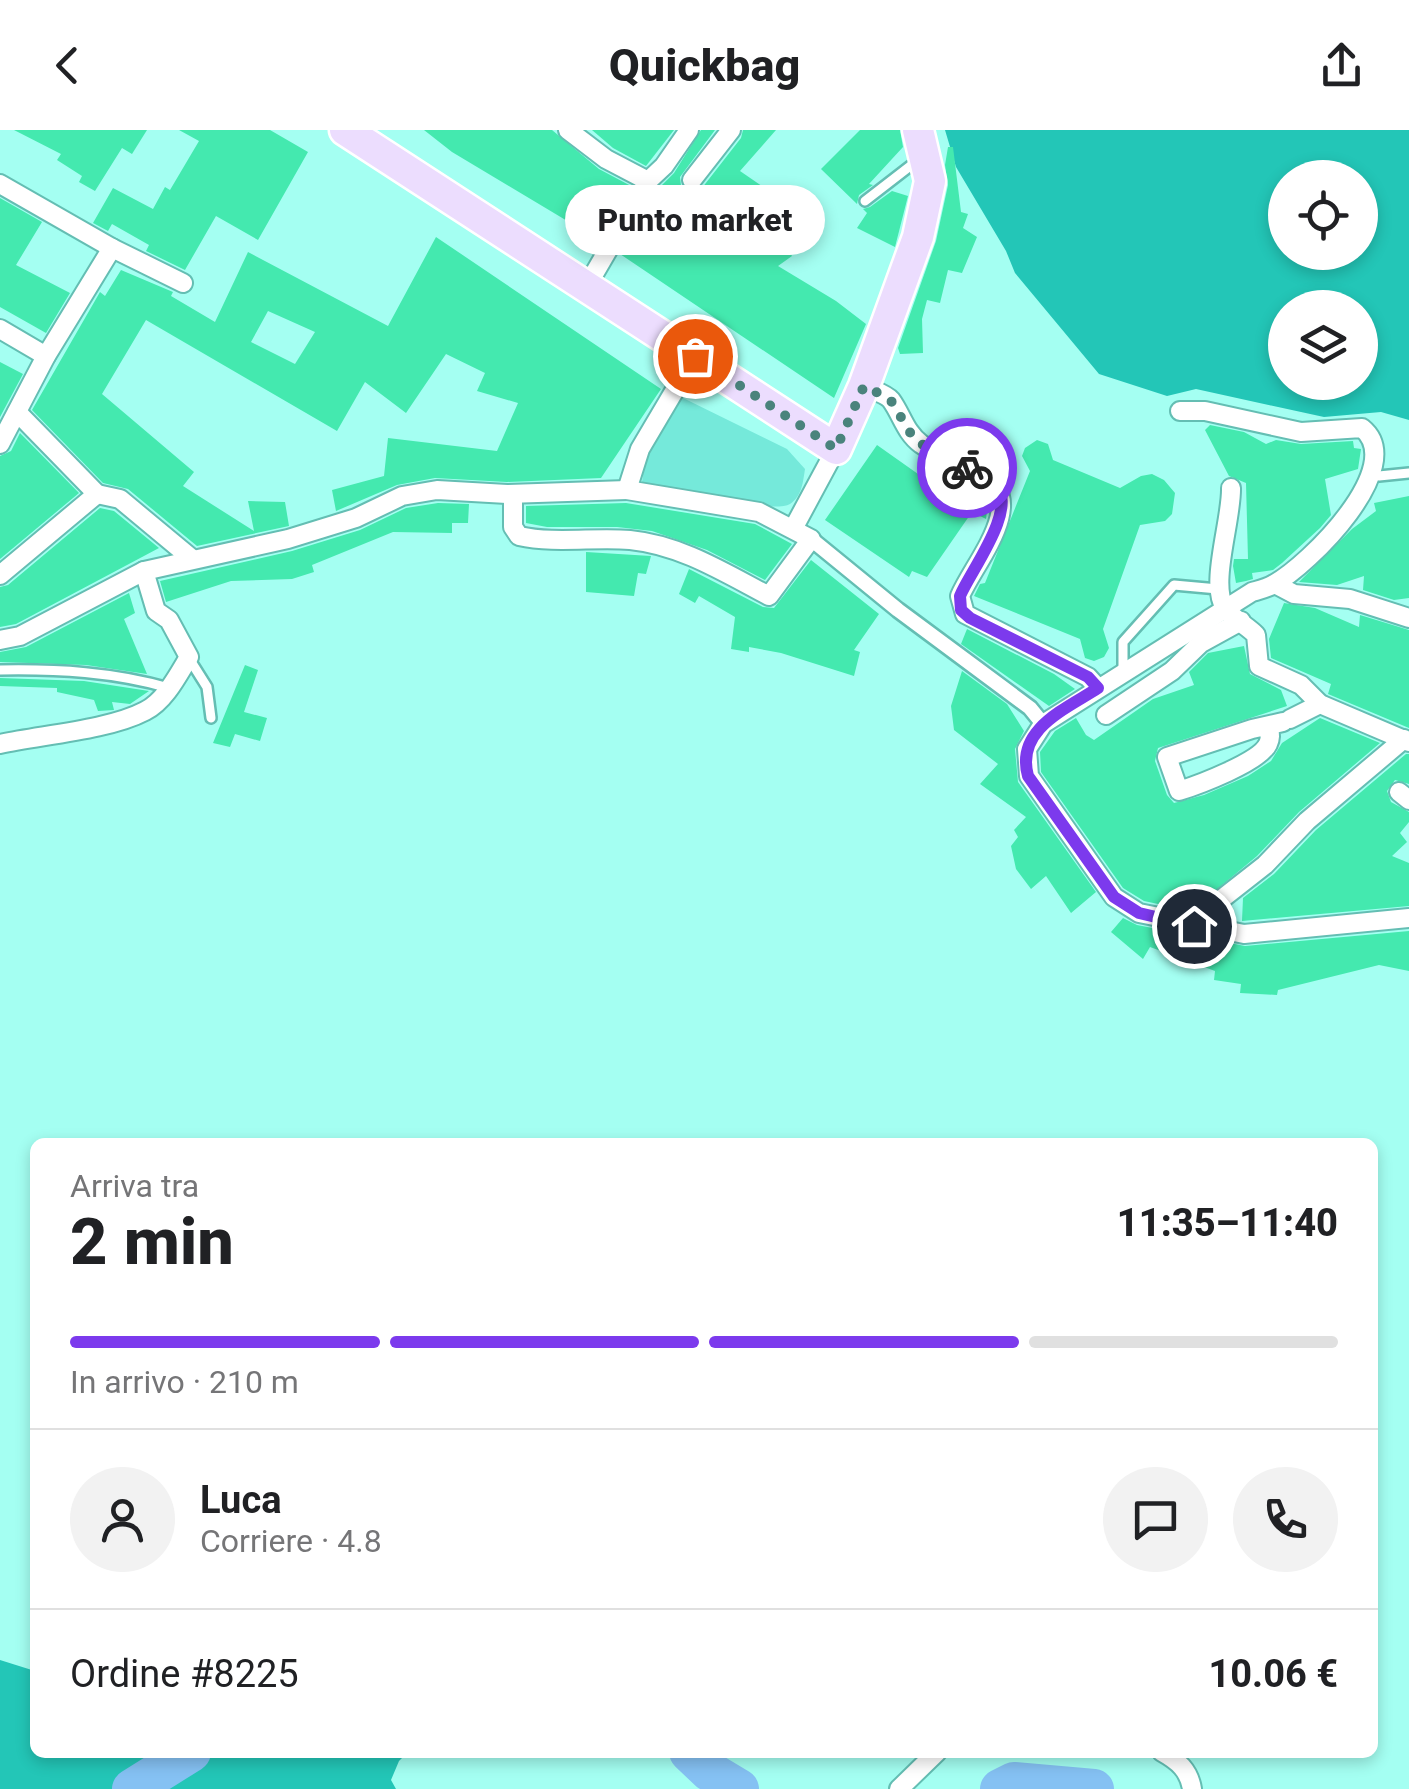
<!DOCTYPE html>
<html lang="it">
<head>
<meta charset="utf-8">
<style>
	:root { --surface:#fff; --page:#f2f2f2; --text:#202124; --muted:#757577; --line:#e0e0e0; --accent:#7c3aed }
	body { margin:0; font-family:Roboto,sans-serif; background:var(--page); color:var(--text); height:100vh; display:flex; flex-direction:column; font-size:38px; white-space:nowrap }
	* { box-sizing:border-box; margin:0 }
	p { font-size:32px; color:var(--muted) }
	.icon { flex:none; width:55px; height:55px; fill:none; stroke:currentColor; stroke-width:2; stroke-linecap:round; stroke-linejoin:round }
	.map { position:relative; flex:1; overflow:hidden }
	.sheet { position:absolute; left:30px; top:1008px; width:1348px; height:620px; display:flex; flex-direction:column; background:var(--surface); border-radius:15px; box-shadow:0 5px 15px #0003 }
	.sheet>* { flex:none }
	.tools { position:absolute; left:1268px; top:30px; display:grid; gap:20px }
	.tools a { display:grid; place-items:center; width:110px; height:110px; border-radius:50%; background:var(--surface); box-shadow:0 5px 15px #0003; font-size:50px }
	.pin { position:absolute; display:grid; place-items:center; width:85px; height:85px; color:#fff; margin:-42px; border:5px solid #fff; border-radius:50%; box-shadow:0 2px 10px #0007 }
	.courier { position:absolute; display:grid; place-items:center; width:100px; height:100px; margin:-50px; border:8px solid #7c3aed; border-radius:50%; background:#fff; color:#222; box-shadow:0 2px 12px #0007 }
	.bubble { position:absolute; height:70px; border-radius:35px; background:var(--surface); box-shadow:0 5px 15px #0003; font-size:32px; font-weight:800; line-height:70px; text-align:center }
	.summary em { font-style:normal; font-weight:800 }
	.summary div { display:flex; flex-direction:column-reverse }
	.summary { display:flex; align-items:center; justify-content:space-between; height:170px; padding:0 40px }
	h1 { font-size:65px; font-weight:800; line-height:75px }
	.bar { display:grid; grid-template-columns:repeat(4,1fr); gap:15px 10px; align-content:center; height:120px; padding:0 40px }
	.bar i { height:12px; border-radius:8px; background:var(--line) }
	.bar .on { background:var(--accent) }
	.bar p { grid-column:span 4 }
	.line { display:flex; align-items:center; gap:25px; padding:0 40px; border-top:2px solid var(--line) }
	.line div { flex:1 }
	.round { display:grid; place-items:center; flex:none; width:105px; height:105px; border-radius:52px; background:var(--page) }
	header { display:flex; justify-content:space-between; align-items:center; height:130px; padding:0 40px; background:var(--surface); font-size:45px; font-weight:800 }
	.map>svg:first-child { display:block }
	.green { fill:#75e9da }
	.forest { fill:#23c6b7; fill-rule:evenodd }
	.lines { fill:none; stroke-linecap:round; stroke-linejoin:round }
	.river { stroke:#85c1f3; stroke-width:40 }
	.building { fill:#44e9af; fill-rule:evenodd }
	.service-casing { stroke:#64beb3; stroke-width:14 }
	.pedestrian-casing { stroke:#64beb3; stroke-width:19 }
	.minor-casing { stroke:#64beb3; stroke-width:22 }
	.primary-casing { stroke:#fff; stroke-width:35 }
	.service { stroke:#fff; stroke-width:9 }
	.pedestrian { stroke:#fff; stroke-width:14 }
	.minor { stroke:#fff; stroke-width:18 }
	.primary { stroke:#ecddfe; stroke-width:30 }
	.done { stroke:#4a837c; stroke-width:10; stroke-dasharray:0 18 }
	.route { stroke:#7c3aed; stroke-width:12 }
</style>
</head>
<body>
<header><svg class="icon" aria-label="back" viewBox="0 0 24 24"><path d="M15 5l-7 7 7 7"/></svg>Quickbag<svg class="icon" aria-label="share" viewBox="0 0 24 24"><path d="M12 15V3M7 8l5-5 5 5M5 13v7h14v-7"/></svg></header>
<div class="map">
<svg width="1409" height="1659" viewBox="0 0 1409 1659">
	<rect width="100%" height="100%" fill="#a4fff2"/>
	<!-- green -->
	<path class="green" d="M679,266l108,53 18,20c-2,13 -3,27 -15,35 -19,11 -121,-16 -148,-21l3,-26z"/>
	<!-- forest -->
	<g class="forest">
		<path d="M945,0h464v290l-28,-8 -57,5 -128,-28 -29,7 -68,-22 -84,-101 -9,-22 -50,-84zM1285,48h75v74h-75zM1285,178h75v74h-75z"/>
		<polygon points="0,1530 35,1541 35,1622 407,1623 399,1631 391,1650 396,1659 0,1659"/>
	</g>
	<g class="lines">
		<!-- river -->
		<g class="river">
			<polyline points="689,1622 709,1641 739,1659"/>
			<polyline points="132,1659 191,1622"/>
			<polyline points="1000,1659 1014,1652 1094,1659"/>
		</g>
	</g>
	<!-- building -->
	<g class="building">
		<polygon points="14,0 147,0 132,24 122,18 95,61 79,52 82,46 57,30 61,24"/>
		<polygon points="179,0 270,0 308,22 258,110 216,86 185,140 146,121 149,115 112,94 108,101 93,93 113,58 153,79 165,57 170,60 199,11"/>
		<polygon points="424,0 552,0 599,39 631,56 599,110 452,22"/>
		<polygon points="592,0 674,0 646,36 613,18"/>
		<polygon points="701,0 715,0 680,47 681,56 689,62 702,58 741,8 743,0 776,0 740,41 778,67 762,92 782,108 792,126 778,136 836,171 866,194 834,268 620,124 658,59 674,43"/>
		<polygon points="860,0 900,0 903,17 869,54 873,55 859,65 857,74 821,39"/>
		<polygon points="948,17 953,17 961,82 968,84 963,98 977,107 962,143 948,140 940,173 927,170 922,189 923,223 900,224 898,218 936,111 948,55 945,35"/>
		<polygon points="892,61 908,66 895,117 857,98 867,83 863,79 870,77"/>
		<polygon points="0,68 42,92 16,135 70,163 46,203 0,177"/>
		<path d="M436,107l225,152 -60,89 -94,4 -72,-4 -38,7 -61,26 -4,-21 52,-14 4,-38 109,13 21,-48 -41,-12 8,-18 -39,-19 -40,59 -41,-31 -28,49 -191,-111 -44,74 92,78 -11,14 71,45 -6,-30 37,1 4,24 -92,20 -69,-57 -25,-6 -71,-73 68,-118 5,4 16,-26 52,22 -2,4 44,26 33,-70 140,74zM268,181l47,21 -20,32 -44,-22z"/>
		<polygon points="0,232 23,244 0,287"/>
		<polygon points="1210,295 1244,302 1266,314 1276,310 1301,314 1353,311 1354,318 1361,319 1358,339 1325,349 1331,385 1320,398 1282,433 1273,440 1252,443 1253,449 1246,451 1236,453 1233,436 1234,429 1248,429 1246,353 1229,346 1205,300"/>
		<polygon points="20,303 79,363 0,429 0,326 11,321"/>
		<polygon points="1037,310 1048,314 1053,330 1120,358 1141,346 1152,344 1164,350 1175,363 1172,384 1165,391 1140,395 1103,499 1109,518 1104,527 1094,531 1085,528 1080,509 974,466 980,454 985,453 1030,341 1022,326 1025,318"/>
		<polygon points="877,315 952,368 964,350 985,365 988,373 986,389 972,382 927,447 912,441 909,447 825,390"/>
		<polygon points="1409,366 1409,468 1394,470 1363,460 1364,446 1337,455 1299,452 1352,399 1376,381 1374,373"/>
		<polygon points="438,373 469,374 468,393 452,393 452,403 393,402 312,435 314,442 292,449 231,451 166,472 160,451 292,421 360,400 406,378"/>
		<polygon points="626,373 755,394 792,414 765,450 707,420 652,401 617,397 547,397 526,393 526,376"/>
		<polygon points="100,378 114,381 159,418 16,494 0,497 0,457 8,455"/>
		<polygon points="586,422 651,426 646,444 638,443 634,466 586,462"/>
		<polygon points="811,430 879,484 854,520 860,522 854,546 781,523 749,517 749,522 731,519 735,487 699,466 695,473 679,464 689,439 763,477 774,478"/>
		<polygon points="129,463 135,483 124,489 147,544 86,535 0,532 0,522 26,517"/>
		<polygon points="1284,473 1315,478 1359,497 1360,485 1409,500 1409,598 1328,564 1331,554 1271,528 1269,509"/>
		<polygon points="967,499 1054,544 1075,559 1049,576 961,514"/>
		<polygon points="1244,516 1250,544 1281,560 1287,576 1158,618 1155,631 1167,665 1174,673 1204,665 1248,646 1271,631 1282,613 1320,588 1380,613 1299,682 1257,726 1191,781 1144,771 1123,758 1041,642 1040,622 1055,601 1076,588 1086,605 1094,610 1153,569 1194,555 1189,542 1208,523"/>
		<polygon points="245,535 258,540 244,582 267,588 260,611 235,604 230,617 213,613"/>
		<polygon points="962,541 1007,574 1024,601 1015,619 1018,652 1096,762 1071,783 1046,746 1031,759 1016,739 1011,716 1018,707 1014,700 1026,687 980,654 998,634 954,600 951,576"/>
		<polygon points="0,548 84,551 149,561 130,574 112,572 114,580 98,581 94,570 57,562 57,558 0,556"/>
		<polygon points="1406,624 1409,624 1409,654 1395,650 1387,661 1391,672 1409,682 1409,692 1400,703 1407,712 1392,726 1409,733 1409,776 1242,791 1243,768 1274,744 1316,700"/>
		<polygon points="1123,788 1137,795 1245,816 1409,801 1409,841 1379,835 1278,860 1277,865 1240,863 1241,854 1214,850 1215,841 1150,817 1143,829 1111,802"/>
	</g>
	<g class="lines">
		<!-- service casing -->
		<g class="service-casing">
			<g id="service">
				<polyline points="865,71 918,30"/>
				<polyline points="1379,346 1409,343"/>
				<polyline points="190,530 207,557 211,588"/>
				<path d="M0,540c57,-1 114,2 169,18"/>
				<polyline points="1123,542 1123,512 1174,455 1218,459"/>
			</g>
		</g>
		<!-- pedestrian casing -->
		<g class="pedestrian-casing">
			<polyline id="pedestrian" points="811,409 898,480 1030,578 1043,594"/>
		</g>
		<!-- minor casing -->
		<g class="minor-casing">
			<g id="minor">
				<polyline points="568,0 606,29 648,51"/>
				<polyline points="692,50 731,0"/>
				<polyline points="0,54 112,118 183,153"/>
				<polyline points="587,156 648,51 664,36 689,0"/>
				<polyline points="0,199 46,226"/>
				<path d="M864,256c8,4 22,8 27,14 11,15 14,32 30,44 20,14 42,20 62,32 46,26 -9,87 -23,120l5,18 123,63 10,11"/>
				<path d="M1180,281h25l96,21 61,-4c47,38 -53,137 -88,156 -6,4 -15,6 -22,8l-209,132 -16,25 2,27 85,121 25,16 105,21 165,-16"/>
				<polyline points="17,282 97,364"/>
				<polyline points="0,314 46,226 112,118"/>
				<path d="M1231,358c1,31 -22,97 -6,120 7,10 22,18 31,27l3,31 42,19 19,19 89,38"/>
				<polyline points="97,364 120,369 191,428"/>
				<path d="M513,364v33l6,9c35,8 75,1 111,4 51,5 95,33 139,56l42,-57 -52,-27 -132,-22 13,-41 55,-93"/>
				<polyline points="793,399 836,319"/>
				<polyline points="0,445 97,364"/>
				<polyline points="1275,454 1294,464 1350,469 1409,488"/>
				<polyline points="0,510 20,506 144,441 288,409 356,388 402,366 437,360 507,364 627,360"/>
				<polyline points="1106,585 1172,541 1201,513 1241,491"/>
				<polyline points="1290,589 1320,574"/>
				<path d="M1269,598c1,6 2,10 -1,16 -8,18 -70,41 -89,47l-12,-34 85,-28 31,-7"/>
				<path d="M0,614c41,-9 109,-14 145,-33 20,-10 33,-36 44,-54l-20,-37 -13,-9 -12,-40"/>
				<polyline points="1399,662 1409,670"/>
				<polyline points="1195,796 1205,782 1265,735 1307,691 1404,609"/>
				<path d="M1162,1622c16,9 27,18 30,37"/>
				<polyline points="899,1659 937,1622"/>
			</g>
		</g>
		<!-- primary casing -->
		<g class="primary-casing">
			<polyline id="primary" points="345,0 836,319 864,256 918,107 930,51 918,0"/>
		</g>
		<!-- service -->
		<use href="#service" class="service"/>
		<!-- pedestrian -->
		<use href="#pedestrian" class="pedestrian"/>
		<!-- minor -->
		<use href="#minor" class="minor"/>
		<!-- primary -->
		<use href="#primary" class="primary"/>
	</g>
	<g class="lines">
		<!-- done -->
		<polyline class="done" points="695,226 836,319 864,256 890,269 914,309 934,322 967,338"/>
		<!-- route -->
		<path class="route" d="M967,338c10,4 22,9 29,16 22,26 -25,86 -36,112l1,14 9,8 118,59 10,11c-32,21 -83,41 -70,88l86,121 25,16 55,13"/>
	</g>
</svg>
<div class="tools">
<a><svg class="icon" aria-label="locate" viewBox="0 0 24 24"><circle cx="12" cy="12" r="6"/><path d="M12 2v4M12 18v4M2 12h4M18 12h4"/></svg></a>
<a><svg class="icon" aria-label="layers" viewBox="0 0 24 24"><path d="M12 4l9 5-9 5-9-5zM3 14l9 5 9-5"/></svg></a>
</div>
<div class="pin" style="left:695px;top:226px;background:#ea580c"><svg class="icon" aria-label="bag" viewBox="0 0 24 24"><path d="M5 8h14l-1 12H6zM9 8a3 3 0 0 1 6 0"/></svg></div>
<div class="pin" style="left:1194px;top:796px;background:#1f2937"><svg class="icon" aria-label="home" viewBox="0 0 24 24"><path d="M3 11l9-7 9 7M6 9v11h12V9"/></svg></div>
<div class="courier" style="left:967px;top:338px"><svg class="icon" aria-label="bike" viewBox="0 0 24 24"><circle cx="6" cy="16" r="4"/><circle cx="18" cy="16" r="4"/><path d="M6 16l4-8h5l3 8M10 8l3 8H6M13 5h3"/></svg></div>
<div class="bubble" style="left:565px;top:55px;width:260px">Punto market</div>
<section class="sheet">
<div class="summary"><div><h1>2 min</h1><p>Arriva tra</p></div><em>11:35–11:40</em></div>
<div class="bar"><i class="on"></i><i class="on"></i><i class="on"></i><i></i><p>In arrivo · 210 m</p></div>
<div class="line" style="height:180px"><a class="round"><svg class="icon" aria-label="person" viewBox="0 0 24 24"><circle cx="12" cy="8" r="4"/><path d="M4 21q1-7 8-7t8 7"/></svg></a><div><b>Luca</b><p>Corriere · 4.8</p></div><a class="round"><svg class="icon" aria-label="chat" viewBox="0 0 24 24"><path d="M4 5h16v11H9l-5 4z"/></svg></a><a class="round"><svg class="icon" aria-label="phone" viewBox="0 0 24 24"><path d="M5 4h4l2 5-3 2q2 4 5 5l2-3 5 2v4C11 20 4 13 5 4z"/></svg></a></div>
<div class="line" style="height:130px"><div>Ordine #8225</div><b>10.06 €</b></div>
</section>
</div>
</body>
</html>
